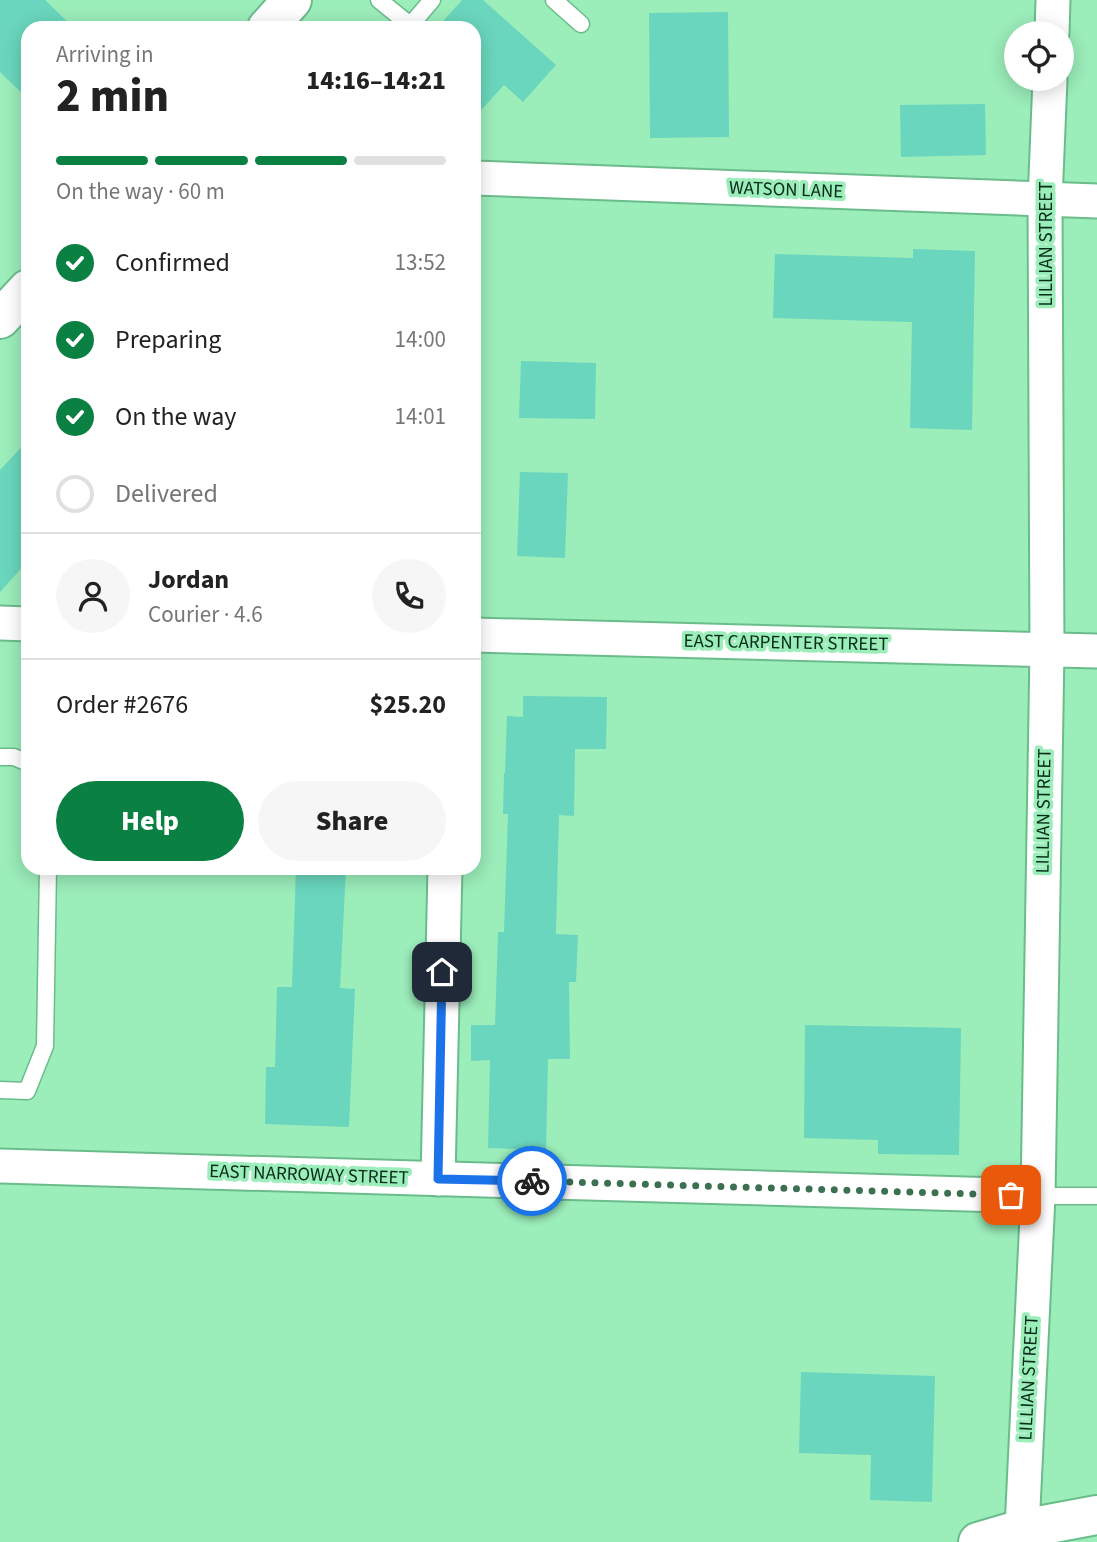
<!DOCTYPE html>
<html lang="en">
<head>
<meta charset="utf-8">
<style>
	:root { --surface:#fff; --page:#f6f6f6; --text:#222; --muted:#767676; --line:#e0e0e0; --accent:#0b8043 }
	body { margin:0; font-family:"Source Sans 3",sans-serif; background:var(--page); color:var(--text); height:100vh; display:flex; flex-direction:column; font-size:26px; white-space:nowrap }
	* { box-sizing:border-box; margin:0 }
	p { font-size:23px; color:var(--muted) }
	.icon { flex:none; width:38px; height:38px; fill:none; stroke:currentColor; stroke-width:2; stroke-linecap:round; stroke-linejoin:round }
	.map { position:relative; flex:1; overflow:hidden }
	.drawer { position:absolute; left:21px; top:21px; width:460px; height:854px; display:flex; flex-direction:column; background:var(--surface); border-radius:21px; box-shadow:0 4px 18px #0003 }
	.drawer>* { flex:none }
	.fabs { position:absolute; left:1004px; top:21px; display:grid; gap:14px }
	.fabs a { display:grid; place-items:center; width:70px; height:70px; border-radius:50%; background:var(--surface); box-shadow:0 4px 18px #0003; font-size:35px }
	.pin { position:absolute; display:grid; place-items:center; width:60px; height:60px; color:#fff; margin:-30px; border-radius:14px; box-shadow:0 4px 10px #0006 }
	.courier { position:absolute; display:grid; place-items:center; width:70px; height:70px; margin:-35px; border:5px solid #1a73e8; border-radius:50%; background:#fff; color:#222; box-shadow:0 2px 9px #0007 }
	.headline em { font-style:normal; font-weight:800 }
	.headline div { display:flex; flex-direction:column-reverse }
	.headline { display:flex; align-items:center; justify-content:space-between; height:119px; padding:0 35px }
	h1 { font-size:46px; font-weight:800; line-height:52px }
	.bar { display:grid; grid-template-columns:repeat(4,1fr); gap:10px 7px; align-content:center; height:84px; padding:0 35px }
	.bar i { height:9px; border-radius:5px; background:var(--line) }
	.bar .active { background:var(--accent) }
	.bar p { grid-column:span 4 }
	.line { display:flex; align-items:center; gap:18px; padding:0 35px; border-top:2px solid var(--line) }
	.line div { flex:1 }
	.round { display:grid; place-items:center; flex:none; width:74px; height:74px; border-radius:37px; background:var(--page) }
	ol { padding:0 35px; list-style:none }
	li { display:flex; align-items:center; gap:21px; height:77px }
	li p { margin-inline-start:auto }
	li .icon { padding:7px; border-radius:50%; background:var(--accent); color:#fff; stroke-width:4 }
	li:last-child { color:var(--muted) }
	li i { width:38px; height:38px; border:4px solid var(--line); border-radius:50% }
	.primary-button { display:flex; gap:14px; margin-top:auto; padding:14px 35px }
	.primary-button a { flex:1; height:80px; border-radius:42px; background:var(--accent); color:#fff; font-size:28px; font-weight:800; line-height:80px; text-align:center }
	.primary-button a+a { background:var(--page); color:var(--text) }
	.map>svg:first-child { display:block }
	.building { fill:#6ad6bd }
	.lines { fill:none; stroke-linecap:round; stroke-linejoin:round }
	.lane-casing { stroke:#6bbc8b; stroke-width:19 }
	.street-casing { stroke:#6bbc8b; stroke-width:37 }
	.secondary-casing { stroke:#6bbc8b; stroke-width:42 }
	.primary-casing { stroke:#6bbc8b; stroke-width:42 }
	.lane { stroke:#fff; stroke-width:16 }
	.street { stroke:#fff; stroke-width:33 }
	.secondary { stroke:#fff; stroke-width:38 }
	.primary { stroke:#fff; stroke-width:38 }
	.done { stroke:#3b7051; stroke-width:7; stroke-dasharray:0 12.6 }
	.route { stroke:#1a73e8; stroke-width:9 }
	.labels { text-anchor:middle; dominant-baseline:central; stroke-width:7; stroke-linejoin:round; paint-order:stroke }
	.street-label { font-size:19px; fill:#082c19; stroke:#9bedba }
</style>
</head>
<body>
<div class="map">
<svg width="1097" height="1542" viewBox="0 0 1097 1542">
	<rect width="100%" height="100%" fill="#9bedba"/>
	<!-- building -->
	<g class="building">
		<polygon points="0,0 45,0 74,28 28,28 28,99 0,72"/>
		<polygon points="462,0 483,0 556,65 523,102 504,85 474,118 474,28 437,28"/>
		<polygon points="728,12 729,137 650,138 649,13"/>
		<polygon points="985,104 986,155 901,157 900,105"/>
		<polygon points="913,249 975,251 972,430 910,428 912,322 773,318 775,254 913,258"/>
		<polygon points="521,361 596,363 595,419 519,418"/>
		<polygon points="28,440 28,561 0,592 0,470"/>
		<polygon points="520,472 568,473 565,558 517,556"/>
		<polygon points="523,696 607,697 606,749 575,749 574,816 559,815 556,934 578,935 576,982 569,982 570,1059 548,1059 546,1150 488,1148 490,1060 471,1061 471,1025 495,1025 498,932 504,932 508,814 503,814 504,773 505,773 507,716 523,717"/>
		<polygon points="296,868 346,868 340,988 355,989 349,1127 265,1124 266,1067 275,1067 277,987 292,987"/>
		<polygon points="805,1025 961,1028 959,1155 878,1154 878,1140 804,1138"/>
		<polygon points="801,1372 935,1376 932,1502 870,1500 871,1455 799,1453"/>
	</g>
	<g class="lines">
		<!-- lane casing -->
		<g class="lane-casing">
			<g id="lane">
				<polyline points="379,0 410,25"/>
				<polyline points="554,0 581,24"/>
				<polyline points="408,28 432,0"/>
				<polyline points="0,757 14,757 28,763"/>
				<polyline points="0,1090 27,1091 45,1046 48,868"/>
				<polyline points="1038,1196 1097,1196"/>
			</g>
		</g>
		<!-- street casing -->
		<g class="street-casing">
			<g id="street">
				<polyline points="1052,33 1053,0"/>
				<polyline points="474,178 1097,201"/>
				<polyline points="0,623 28,624"/>
				<polyline points="474,635 1097,651"/>
				<polyline points="0,1166 1038,1196"/>
				<polyline points="438,1179 445,868"/>
				<polyline points="1017,1542 1022,1529 1038,1196 1047,650 1045,201 1050,79"/>
			</g>
		</g>
		<!-- secondary casing -->
		<g class="secondary-casing">
			<polyline id="secondary" points="978,1542 1022,1529 1097,1515"/>
		</g>
		<!-- primary casing -->
		<g class="primary-casing">
			<g id="primary">
				<polyline points="267,28 292,0"/>
				<polyline points="0,319 28,289"/>
			</g>
		</g>
		<!-- lane -->
		<use href="#lane" class="lane"/>
		<!-- street -->
		<use href="#street" class="street"/>
		<!-- secondary -->
		<use href="#secondary" class="secondary"/>
		<!-- primary -->
		<use href="#primary" class="primary"/>
	</g>
	<g class="lines">
		<!-- done -->
		<polyline class="done" points="532,1181 1011,1195"/>
		<!-- route -->
		<polyline class="route" points="442,972 438,1179 532,1181"/>
	</g>
	<g class="labels">
		<!-- street labels -->
		<g class="street-label">
			<text transform="translate(786 190) rotate(2)">WATSON LANE</text>
			<text transform="translate(1046 244) rotate(-90)">LILLIAN STREET</text>
			<text transform="translate(786 643) rotate(1)">EAST CARPENTER STREET</text>
			<text transform="translate(1044 811) rotate(-89)">LILLIAN STREET</text>
			<text transform="translate(309 1175) rotate(2)">EAST NARROWAY STREET</text>
			<text transform="translate(1029 1378) rotate(-87)">LILLIAN STREET</text>
		</g>
	</g>
</svg>
<div class="fabs">
<a><svg class="icon" aria-label="locate" viewBox="0 0 24 24"><circle cx="12" cy="12" r="6"/><path d="M12 2v4M12 18v4M2 12h4M18 12h4"/></svg></a>
</div>
<div class="pin" style="left:1011px;top:1195px;background:#ea580c"><svg class="icon" aria-label="bag" viewBox="0 0 24 24"><path d="M5 8h14l-1 12H6zM9 8a3 3 0 0 1 6 0"/></svg></div>
<div class="pin" style="left:442px;top:972px;background:#1f2937"><svg class="icon" aria-label="home" viewBox="0 0 24 24"><path d="M3 11l9-7 9 7M6 9v11h12V9"/></svg></div>
<div class="courier" style="left:532px;top:1181px"><svg class="icon" aria-label="bike" viewBox="0 0 24 24"><circle cx="6" cy="16" r="4"/><circle cx="18" cy="16" r="4"/><path d="M6 16l4-8h5l3 8M10 8l3 8H6M13 5h3"/></svg></div>
<section class="drawer">
<div class="headline"><div><h1>2 min</h1><p>Arriving in</p></div><em>14:16–14:21</em></div>
<div class="bar"><i class="active"></i><i class="active"></i><i class="active"></i><i></i><p>On the way · 60 m</p></div>
<ol>
<li><svg class="icon" aria-label="check" viewBox="0 0 24 24"><path d="M5 12l5 5 9-10"/></svg>Confirmed<p>13:52</p></li>
<li><svg class="icon" aria-label="check" viewBox="0 0 24 24"><path d="M5 12l5 5 9-10"/></svg>Preparing<p>14:00</p></li>
<li><svg class="icon" aria-label="check" viewBox="0 0 24 24"><path d="M5 12l5 5 9-10"/></svg>On the way<p>14:01</p></li>
<li><i></i>Delivered</li>
</ol>
<div class="line" style="height:126px"><a class="round"><svg class="icon" aria-label="person" viewBox="0 0 24 24"><circle cx="12" cy="8" r="4"/><path d="M4 21q1-7 8-7t8 7"/></svg></a><div><b>Jordan</b><p>Courier · 4.6</p></div><a class="round"><svg class="icon" aria-label="phone" viewBox="0 0 24 24"><path d="M5 4h4l2 5-3 2q2 4 5 5l2-3 5 2v4C11 20 4 13 5 4z"/></svg></a></div>
<div class="line" style="height:91px"><div>Order #2676</div><b>$25.20</b></div>
<div class="primary-button"><a>Help</a><a>Share</a></div>
</section>
</div>
</body>
</html>
